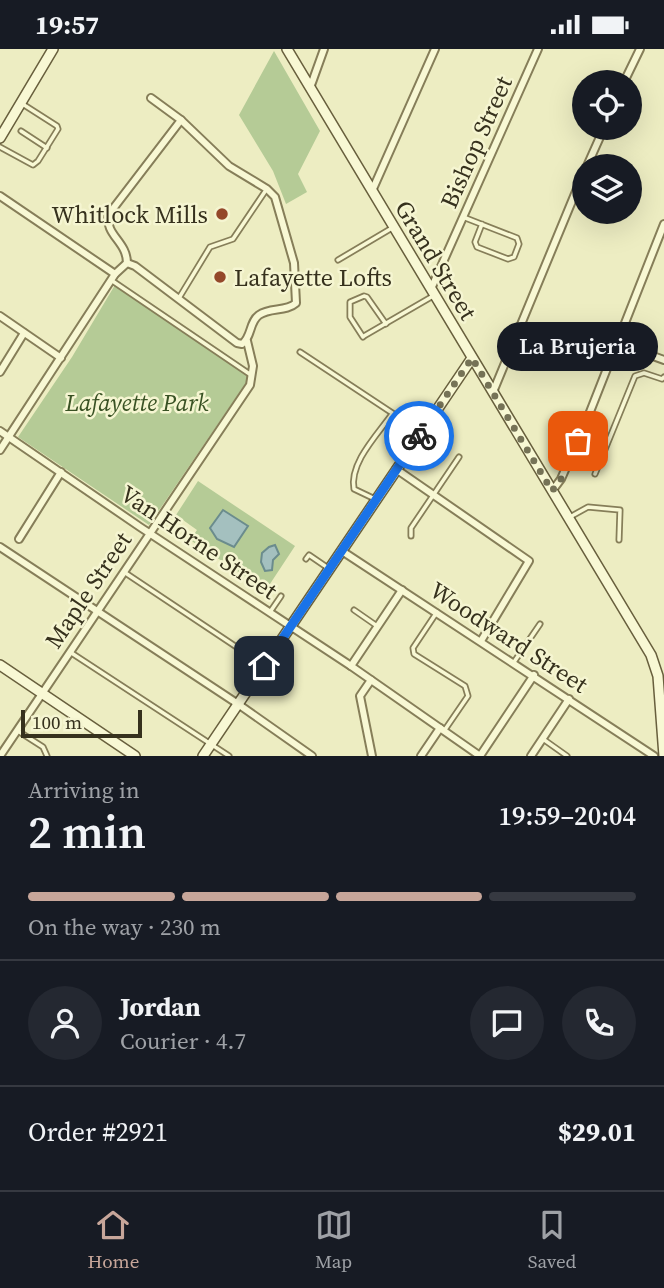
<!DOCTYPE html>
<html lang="en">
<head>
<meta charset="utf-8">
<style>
	:root { --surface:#171b24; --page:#242831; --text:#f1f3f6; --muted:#9ea1a6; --line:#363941; --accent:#c7a69a }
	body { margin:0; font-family:"Source Serif 4",serif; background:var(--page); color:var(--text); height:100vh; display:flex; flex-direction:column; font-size:26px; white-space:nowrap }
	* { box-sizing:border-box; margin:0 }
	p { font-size:23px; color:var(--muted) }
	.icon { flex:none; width:38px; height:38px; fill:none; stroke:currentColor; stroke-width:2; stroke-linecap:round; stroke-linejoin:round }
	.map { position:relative; height:707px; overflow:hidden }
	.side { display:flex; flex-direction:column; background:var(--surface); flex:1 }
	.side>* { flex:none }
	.controls { position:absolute; left:572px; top:21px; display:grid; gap:14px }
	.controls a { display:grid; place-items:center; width:70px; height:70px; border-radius:50%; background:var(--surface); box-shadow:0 7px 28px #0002; font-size:35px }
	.scale { position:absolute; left:21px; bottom:18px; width:121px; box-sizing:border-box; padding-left:7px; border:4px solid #36311d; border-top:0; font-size:19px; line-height:24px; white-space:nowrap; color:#36311d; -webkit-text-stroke:5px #f5f5d1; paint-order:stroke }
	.pin { position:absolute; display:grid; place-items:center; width:60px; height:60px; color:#fff; margin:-30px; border-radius:14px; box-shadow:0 4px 10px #0006 }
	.courier { position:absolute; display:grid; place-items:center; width:70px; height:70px; margin:-35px; border:5px solid #1a73e8; border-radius:50%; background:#fff; color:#222; box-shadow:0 2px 9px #0007 }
	.bubble { position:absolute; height:49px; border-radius:24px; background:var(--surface); box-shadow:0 7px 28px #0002; font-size:23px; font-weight:600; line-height:49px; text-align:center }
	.headline em { font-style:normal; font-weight:600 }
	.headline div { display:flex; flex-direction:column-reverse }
	.headline { display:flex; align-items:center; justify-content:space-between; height:119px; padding:0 28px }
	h1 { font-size:46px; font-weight:600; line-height:52px }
	.bar { display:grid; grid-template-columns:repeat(4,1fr); gap:10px 7px; align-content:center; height:84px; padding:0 28px }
	.bar i { height:9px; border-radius:5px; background:var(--line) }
	.bar .selected { background:var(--accent) }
	.bar p { grid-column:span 4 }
	.line { display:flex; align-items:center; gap:18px; padding:0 28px; border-top:2px solid var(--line) }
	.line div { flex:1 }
	.round { display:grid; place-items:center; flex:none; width:74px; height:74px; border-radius:37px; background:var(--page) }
	.status { display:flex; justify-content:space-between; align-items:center; height:49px; padding:0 35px; background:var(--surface); direction:ltr }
	.status svg { height:19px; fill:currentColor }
	.tab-bar { display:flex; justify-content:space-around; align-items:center; height:98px; border-top:2px solid var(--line); background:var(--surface); font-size:19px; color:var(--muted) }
	.tab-bar a { display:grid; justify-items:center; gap:4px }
	.tab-bar .selected { color:var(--accent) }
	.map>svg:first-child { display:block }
	.green { fill:#b5cb96 }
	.water { fill:#a4c0bf; stroke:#6b8c8d; stroke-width:2 }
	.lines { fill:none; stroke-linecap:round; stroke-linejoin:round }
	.lane-casing { stroke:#867e59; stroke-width:7 }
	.street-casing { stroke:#867e59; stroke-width:10 }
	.secondary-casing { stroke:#685f3d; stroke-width:12 }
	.lane { stroke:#f8f8d4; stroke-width:3.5 }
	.street { stroke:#f8f8d4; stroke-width:6 }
	.secondary { stroke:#f8f8d4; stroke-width:9 }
	.done { stroke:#767357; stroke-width:7; stroke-dasharray:0 12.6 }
	.route { stroke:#1a73e8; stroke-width:9 }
	.poi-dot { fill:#94482a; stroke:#f5f5d1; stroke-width:2.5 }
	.labels { text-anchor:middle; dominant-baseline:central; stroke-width:5; stroke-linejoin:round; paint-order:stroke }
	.street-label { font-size:24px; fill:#36311d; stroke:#f5f5d1 }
	.poi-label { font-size:24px; fill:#36311d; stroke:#f5f5d1; text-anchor:end }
	.park-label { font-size:24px; font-style:italic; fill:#395224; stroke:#f5f5d1 }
</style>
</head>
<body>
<div class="status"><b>19:57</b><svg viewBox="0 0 49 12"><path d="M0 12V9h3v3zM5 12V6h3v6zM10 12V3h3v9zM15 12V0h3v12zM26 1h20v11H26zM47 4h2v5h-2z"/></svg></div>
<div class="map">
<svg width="664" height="707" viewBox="0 0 664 707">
	<rect width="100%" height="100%" fill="#ededc2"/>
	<!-- green -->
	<g class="green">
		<polygon points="274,2 320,82 298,125 307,143 286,155 273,122 239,66"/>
		<polygon points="115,236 250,328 149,476 18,388 72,308"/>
		<polygon points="198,432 295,497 266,541 190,491 197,481 176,466"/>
	</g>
	<!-- water -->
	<g class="water">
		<polygon points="223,461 248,477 234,498 217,490 210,479"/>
		<polygon points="275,496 279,505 273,511 272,521 265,522 261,513 262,504 269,498"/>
	</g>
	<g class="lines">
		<!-- lane casing -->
		<g class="lane-casing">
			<g id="lane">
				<polyline points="21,82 47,99"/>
				<polyline points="0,98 33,116 38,112 58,80 57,77 21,54"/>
				<polyline points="463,168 517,189 519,195 514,208 508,210 477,198 475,193 482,175"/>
				<polyline points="338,211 392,179"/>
				<polyline points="111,231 251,326"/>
				<polyline points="179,249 210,198 233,190 266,141"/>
				<polyline points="364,287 433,247"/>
				<polyline points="363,288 350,268 350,253 364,247 367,248 386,275"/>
				<polyline points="300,303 421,383"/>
				<polyline points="595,425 635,327 644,324 662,330 664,328"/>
				<path d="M375,450l-21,-10c-5,-26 24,-55 38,-75"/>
				<polyline points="570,468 588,458 620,461 619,491"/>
				<polyline points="411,487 411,479 459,408"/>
				<polyline points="306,510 309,506 328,519"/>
				<polyline points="124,523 262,615"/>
				<polyline points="354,561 377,577"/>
				<polyline points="270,563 281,547"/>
				<polyline points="437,563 413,599 414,605 465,637 468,647 444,682"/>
				<polyline points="70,603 229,707"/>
				<polyline points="514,613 540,575"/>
				<polyline points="18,682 43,698 47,707"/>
				<polyline points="543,690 567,707"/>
			</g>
		</g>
		<!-- street casing -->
		<g class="street-casing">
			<g id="street">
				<polyline points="624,33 640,0"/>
				<polyline points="310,39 324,0"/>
				<polyline points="587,117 604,79"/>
				<polyline points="372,142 435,0"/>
				<polyline points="0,147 115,225"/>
				<path d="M127,214l8,3 102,77 5,1c10,-7 7,-22 17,-29 11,-8 27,-3 37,-12l-2,-40 -19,-66 -8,-8 -38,-23 -48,-46 -30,-22"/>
				<path d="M127,214c0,-22 -23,-28 -18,-49l72,-94"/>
				<polyline points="431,240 538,0"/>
				<polyline points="0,267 61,309"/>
				<polyline points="617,294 664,311"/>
				<polyline points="0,323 24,284"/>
				<polyline points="493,343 584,123"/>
				<polyline points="0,382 140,478 351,617 480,707"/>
				<polyline points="0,401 115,225 127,214"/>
				<polyline points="396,420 529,512 481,592"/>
				<polyline points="552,442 561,430 586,373 664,175"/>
				<polyline points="19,490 61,423"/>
				<polyline points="0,498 238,655 312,707"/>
				<polyline points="342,502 654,707"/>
				<polyline points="351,617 402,541"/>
				<polyline points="371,631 360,647 372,707"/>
				<polyline points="0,707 250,336 253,317 247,292"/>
				<polyline points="421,707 440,679"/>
				<polyline points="480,707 534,626"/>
				<polyline points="531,707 569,650"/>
			</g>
		</g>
		<!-- secondary casing -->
		<g class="secondary-casing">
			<g id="secondary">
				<polyline points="287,0 651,606 658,627 664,707"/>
				<polyline points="0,89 53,0"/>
				<polyline points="0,616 135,707"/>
				<polyline points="203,707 472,309"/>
			</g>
		</g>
		<!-- lane -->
		<use href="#lane" class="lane"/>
		<!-- street -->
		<use href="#street" class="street"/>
		<!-- secondary -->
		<use href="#secondary" class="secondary"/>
	</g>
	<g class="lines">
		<!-- done -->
		<polyline class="done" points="419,387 472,309 552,442 561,430 578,392"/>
		<!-- route -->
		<polyline class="route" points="264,617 419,387"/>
	</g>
	<!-- markers -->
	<g class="poi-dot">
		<circle cx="222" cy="165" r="7"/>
		<circle cx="220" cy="228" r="7"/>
	</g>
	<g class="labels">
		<!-- street labels -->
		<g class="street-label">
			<text transform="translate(476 93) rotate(-66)">Bishop Street</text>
			<text transform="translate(436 211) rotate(59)">Grand Street</text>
			<text transform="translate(199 493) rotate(34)">Van Horne Street</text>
			<text transform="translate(88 541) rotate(-56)">Maple Street</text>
			<text transform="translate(509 588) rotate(33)">Woodward Street</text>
		</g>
		<!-- poi labels -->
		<g class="poi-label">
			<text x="208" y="165">Whitlock Mills</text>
			<text x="234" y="228" text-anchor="start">Lafayette Lofts</text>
		</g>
		<!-- park labels -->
		<g class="park-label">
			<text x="137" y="353">Lafayette Park</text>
		</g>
	</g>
</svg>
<div class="controls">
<a><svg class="icon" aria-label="locate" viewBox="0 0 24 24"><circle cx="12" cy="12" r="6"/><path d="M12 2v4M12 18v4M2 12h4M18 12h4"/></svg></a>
<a><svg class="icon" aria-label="layers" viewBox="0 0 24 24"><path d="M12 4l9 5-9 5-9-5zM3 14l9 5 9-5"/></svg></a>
</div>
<div class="scale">100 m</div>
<div class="pin" style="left:578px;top:392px;background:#ea580c"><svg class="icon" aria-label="bag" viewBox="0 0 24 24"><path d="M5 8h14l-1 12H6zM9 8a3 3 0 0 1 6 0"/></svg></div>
<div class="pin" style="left:264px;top:617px;background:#1f2937"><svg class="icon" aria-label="home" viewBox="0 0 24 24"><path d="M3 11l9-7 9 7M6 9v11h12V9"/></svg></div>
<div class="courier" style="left:419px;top:387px"><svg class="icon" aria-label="bike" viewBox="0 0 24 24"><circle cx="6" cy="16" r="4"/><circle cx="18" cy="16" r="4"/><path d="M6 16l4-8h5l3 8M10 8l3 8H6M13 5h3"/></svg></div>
<div class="bubble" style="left:497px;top:273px;width:161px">La Brujeria</div>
</div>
<section class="side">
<div class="headline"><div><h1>2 min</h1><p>Arriving in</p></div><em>19:59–20:04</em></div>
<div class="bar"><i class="selected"></i><i class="selected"></i><i class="selected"></i><i></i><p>On the way · 230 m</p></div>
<div class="line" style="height:126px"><a class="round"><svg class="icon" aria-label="person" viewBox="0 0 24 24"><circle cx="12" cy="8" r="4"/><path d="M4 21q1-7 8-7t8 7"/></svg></a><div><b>Jordan</b><p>Courier · 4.7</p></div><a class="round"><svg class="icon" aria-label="chat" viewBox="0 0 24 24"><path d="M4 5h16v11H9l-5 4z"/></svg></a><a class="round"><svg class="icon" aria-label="phone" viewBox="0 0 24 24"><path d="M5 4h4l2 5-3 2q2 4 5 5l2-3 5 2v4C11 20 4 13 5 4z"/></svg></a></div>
<div class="line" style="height:91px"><div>Order #2921</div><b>$29.01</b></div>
</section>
<nav class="tab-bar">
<a class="selected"><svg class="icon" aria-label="home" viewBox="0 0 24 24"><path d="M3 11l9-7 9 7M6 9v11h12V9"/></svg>Home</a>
<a><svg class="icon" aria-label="map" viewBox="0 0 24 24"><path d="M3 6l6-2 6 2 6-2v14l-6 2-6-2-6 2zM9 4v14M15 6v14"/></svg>Map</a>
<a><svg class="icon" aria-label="saved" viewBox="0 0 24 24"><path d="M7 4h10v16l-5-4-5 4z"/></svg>Saved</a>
</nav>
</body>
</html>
